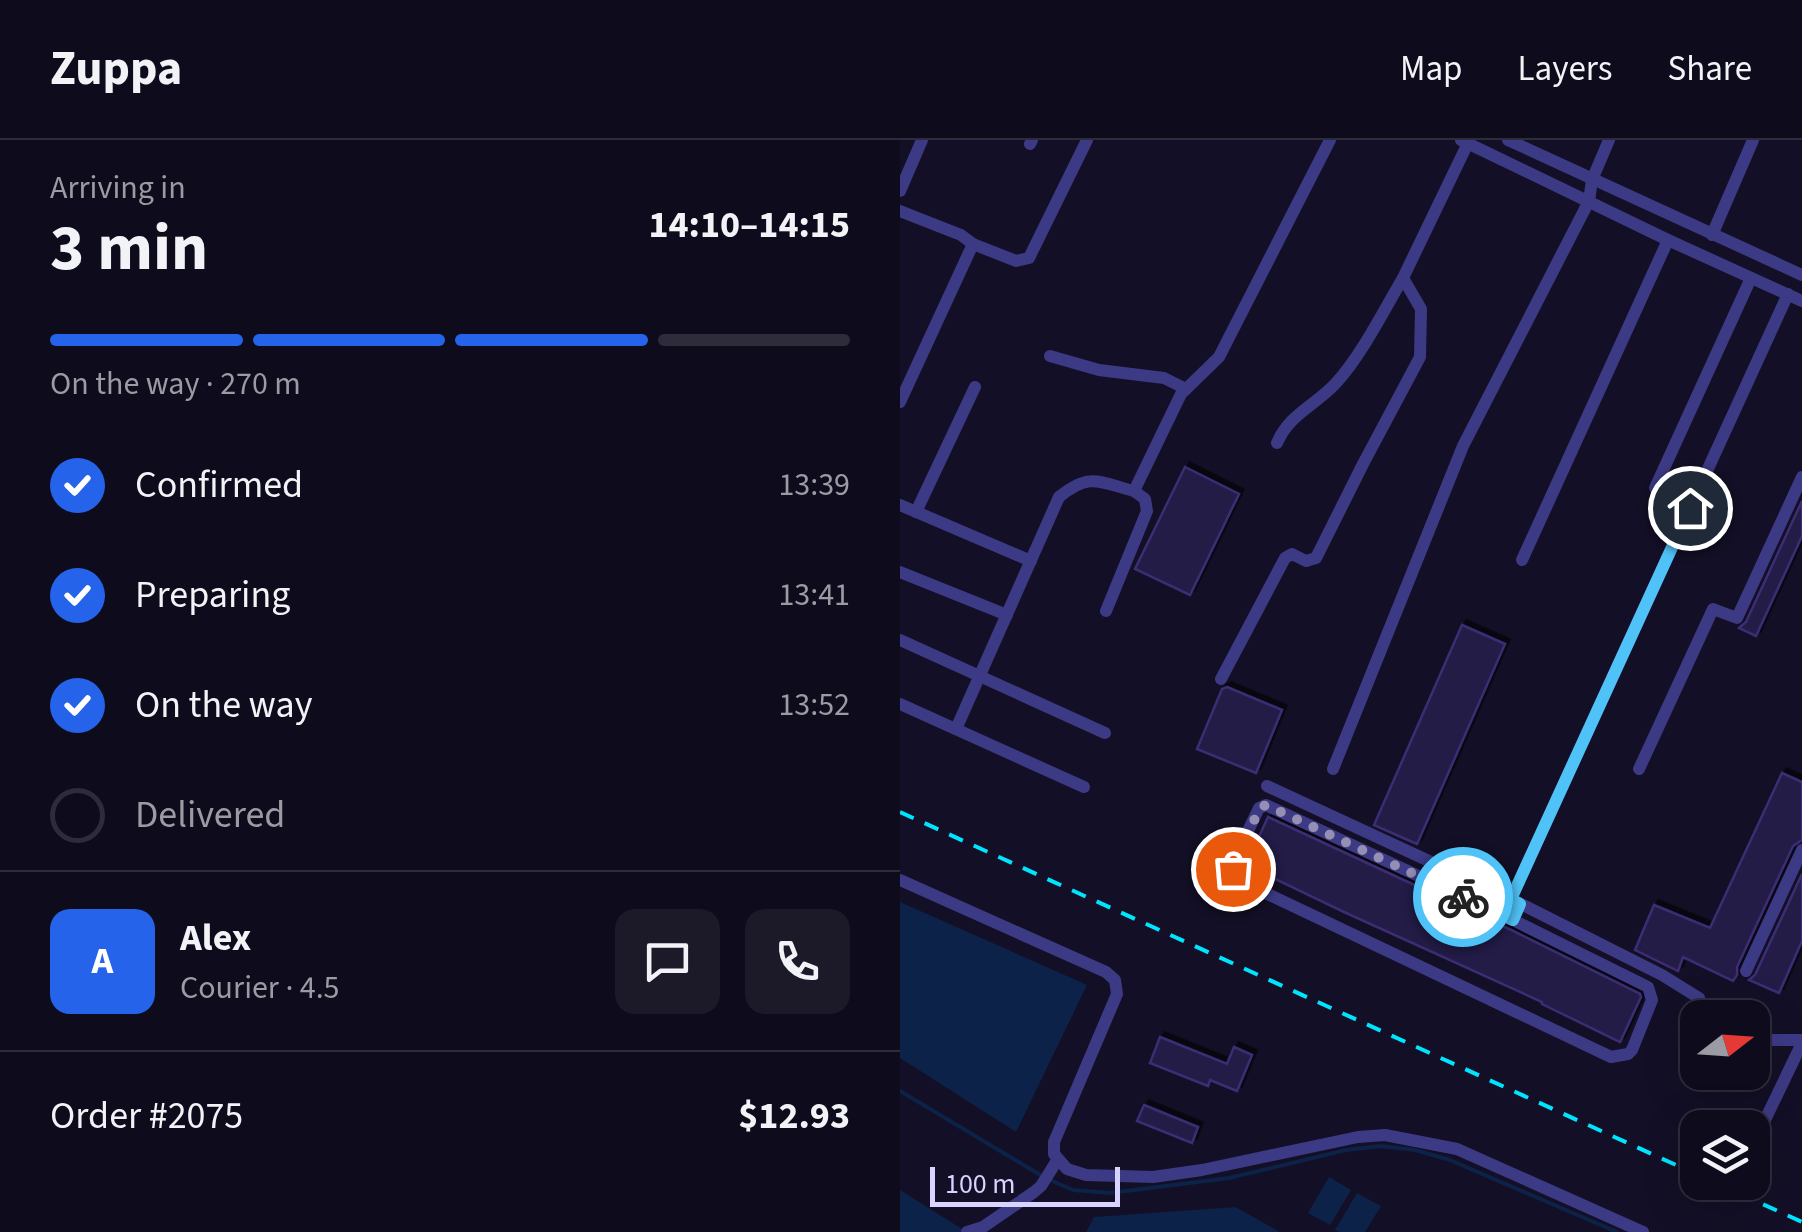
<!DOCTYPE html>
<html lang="en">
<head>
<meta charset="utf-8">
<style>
	:root { --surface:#0e0b1c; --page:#1c1929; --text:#f1f3f6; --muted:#9b9ba3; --line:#2e2b3b; --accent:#2563eb }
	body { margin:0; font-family:"Source Sans 3",sans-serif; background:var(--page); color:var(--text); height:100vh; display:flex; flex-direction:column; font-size:38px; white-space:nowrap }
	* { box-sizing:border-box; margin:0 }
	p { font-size:32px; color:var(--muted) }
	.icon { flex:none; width:55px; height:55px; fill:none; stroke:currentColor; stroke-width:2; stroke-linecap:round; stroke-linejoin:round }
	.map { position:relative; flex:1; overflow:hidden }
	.sheet { display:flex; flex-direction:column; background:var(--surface); width:900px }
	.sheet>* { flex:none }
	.needle { width:65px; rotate:73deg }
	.buttons { position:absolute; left:780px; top:860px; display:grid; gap:20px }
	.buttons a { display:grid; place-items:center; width:90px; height:90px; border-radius:20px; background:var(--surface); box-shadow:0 10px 40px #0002,0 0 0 2px var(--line); font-size:50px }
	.scale { position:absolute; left:30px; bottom:25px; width:190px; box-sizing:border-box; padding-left:10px; border:5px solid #d9d4ff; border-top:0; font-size:28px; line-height:35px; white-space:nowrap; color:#d9d4ff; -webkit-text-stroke:8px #130f26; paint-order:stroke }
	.pin { position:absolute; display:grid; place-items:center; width:85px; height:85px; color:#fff; margin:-42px; border:5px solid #fff; border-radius:50%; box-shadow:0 2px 10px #0007 }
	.courier { position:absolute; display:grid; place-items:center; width:100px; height:100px; margin:-50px; border:8px solid #4fc3f7; border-radius:50%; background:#fff; color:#222; box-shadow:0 2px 12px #0007 }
	.summary em { font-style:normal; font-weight:700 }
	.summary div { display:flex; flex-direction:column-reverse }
	.summary { display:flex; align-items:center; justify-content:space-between; height:170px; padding:0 50px }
	h1 { font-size:65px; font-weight:700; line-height:75px }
	.bar { display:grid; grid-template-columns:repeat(4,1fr); gap:15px 10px; align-content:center; height:120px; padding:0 50px }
	.bar i { height:12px; border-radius:8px; background:var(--line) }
	.bar .active { background:var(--accent) }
	.bar p { grid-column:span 4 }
	.line { display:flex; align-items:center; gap:25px; padding:0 50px; border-top:2px solid var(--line) }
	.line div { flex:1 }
	.round { display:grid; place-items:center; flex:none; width:105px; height:105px; border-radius:20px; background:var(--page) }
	ol { padding:0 50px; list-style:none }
	li { display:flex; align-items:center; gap:30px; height:110px }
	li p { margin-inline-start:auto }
	li .icon { padding:10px; border-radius:50%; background:var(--accent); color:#fff; stroke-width:4 }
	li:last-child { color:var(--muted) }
	li i { width:55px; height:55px; border:5px solid var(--line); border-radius:50% }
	header { display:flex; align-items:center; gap:60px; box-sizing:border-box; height:140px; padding:0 50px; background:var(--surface); border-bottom:2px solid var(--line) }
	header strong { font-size:48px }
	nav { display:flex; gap:55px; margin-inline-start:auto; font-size:35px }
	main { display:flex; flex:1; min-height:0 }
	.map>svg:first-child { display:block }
	.water { fill:#0c2248 }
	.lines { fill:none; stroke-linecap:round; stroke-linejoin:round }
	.stream { stroke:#0c2248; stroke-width:4 }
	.building { fill:#241b47; stroke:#3b2d73; stroke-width:2.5; filter:url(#shadow) }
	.minor { stroke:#3d3a85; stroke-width:12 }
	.rail { stroke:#00e5ff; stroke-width:4; stroke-dasharray:15 12; stroke-linecap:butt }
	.done { stroke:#948fb3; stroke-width:10; stroke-dasharray:0 18 }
	.route { stroke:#4fc3f7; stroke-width:12 }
</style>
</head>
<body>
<header>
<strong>Zuppa</strong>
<nav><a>Map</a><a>Layers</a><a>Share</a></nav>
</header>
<main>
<section class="sheet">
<div class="summary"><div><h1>3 min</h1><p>Arriving in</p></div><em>14:10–14:15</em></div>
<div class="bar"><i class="active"></i><i class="active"></i><i class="active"></i><i></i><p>On the way · 270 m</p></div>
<ol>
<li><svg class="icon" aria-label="check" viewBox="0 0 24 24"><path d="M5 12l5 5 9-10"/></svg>Confirmed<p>13:39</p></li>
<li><svg class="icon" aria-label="check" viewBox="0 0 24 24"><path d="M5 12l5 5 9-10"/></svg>Preparing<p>13:41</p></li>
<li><svg class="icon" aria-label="check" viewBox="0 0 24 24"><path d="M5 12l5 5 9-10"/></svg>On the way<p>13:52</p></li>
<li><i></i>Delivered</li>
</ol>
<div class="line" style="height:180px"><b class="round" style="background:var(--accent);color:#fff">A</b><div><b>Alex</b><p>Courier · 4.5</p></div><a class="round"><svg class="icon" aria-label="chat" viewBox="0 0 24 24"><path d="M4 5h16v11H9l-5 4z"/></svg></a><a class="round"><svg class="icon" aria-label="phone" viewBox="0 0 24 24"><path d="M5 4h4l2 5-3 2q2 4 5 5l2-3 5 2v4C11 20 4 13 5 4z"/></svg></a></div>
<div class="line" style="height:130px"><div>Order #2075</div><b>$12.93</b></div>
</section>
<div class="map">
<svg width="902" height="1092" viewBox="0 0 902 1092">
	<defs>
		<filter id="shadow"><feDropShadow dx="4.5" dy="-4.5" stdDeviation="0" flood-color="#0009"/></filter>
	</defs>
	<rect width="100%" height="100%" fill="#130f26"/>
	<!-- water -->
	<g class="water">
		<polygon points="0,762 187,845 116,992 0,918"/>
		<polygon points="429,1037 451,1050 430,1085 408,1073"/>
		<polygon points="0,1050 67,1092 0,1092"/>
		<polygon points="457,1053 481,1066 465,1092 439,1092 435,1090"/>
		<polygon points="336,1067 380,1092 186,1092 194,1077"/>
	</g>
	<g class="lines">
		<!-- stream -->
		<g class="stream">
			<polyline points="0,951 142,1036"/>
			<polyline points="150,1040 173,1050 210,1053 329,1038 446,1010 481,1006 515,1010 550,1020 717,1092"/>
		</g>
	</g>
	<!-- building -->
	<g class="building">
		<polygon points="285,327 339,354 290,455 235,429"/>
		<polygon points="902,361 902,396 856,496 839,488 846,482"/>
		<polygon points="562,485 605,504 517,704 474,685"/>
		<polygon points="327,547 382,570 356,633 297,609 322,549"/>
		<polygon points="882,633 902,642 902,700 893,706 837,827 837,835 833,841 783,817 778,831 735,810 754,765 810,788"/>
		<polygon points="368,677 609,789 740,854 741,857 720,902 642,864 642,862 444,772 346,725"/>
		<polygon points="902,734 902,801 879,853 849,840 855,835"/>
		<polygon points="260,897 327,924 334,907 352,915 337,951 310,940 308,946 250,923"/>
		<polygon points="244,965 298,987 292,1003 237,981"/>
	</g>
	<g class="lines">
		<!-- minor -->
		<g class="minor">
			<polyline points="561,0 768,100 902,161"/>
			<polyline points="608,0 902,135"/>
			<polyline points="130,4 132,0"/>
			<polyline points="0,51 22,0"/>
			<polyline points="0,71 61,95 73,104 116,121 129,118 187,0"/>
			<polyline points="812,95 853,0"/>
			<polyline points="150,216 199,230 264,238 286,249"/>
			<polyline points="0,262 73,104"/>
			<path d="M377,303c12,-29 39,-38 59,-60 25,-27 48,-73 67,-105"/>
			<polyline points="755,348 851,138"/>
			<polyline points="0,365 131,421"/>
			<polyline points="16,372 75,247"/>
			<polyline points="622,420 768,100"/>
			<polyline points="0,432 107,475"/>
			<polyline points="206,471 247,371 245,359 234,351 281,254 319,217 430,0"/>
			<polyline points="0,500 205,593"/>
			<polyline points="321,539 385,418 392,414 406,421 416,418 463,324 520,217 521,169 503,138 568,3"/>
			<polyline points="0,564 184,647"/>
			<path d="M56,589l103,-232c31,-25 40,-15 75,-6"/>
			<polyline points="433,629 563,306 689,61 692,40 709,0"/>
			<polyline points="739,629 813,469 837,478 902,337"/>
			<polyline points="367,646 611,759 762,835 799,858 802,867 799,878"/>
			<polyline points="0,740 206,832 215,840 217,854 154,1002 154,1014 167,1029 186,1035 253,1037 302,1030 458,997 485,995 557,1009 743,1092"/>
			<polyline points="611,759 888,154"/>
			<polyline points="613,780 748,847 752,860 732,910 728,914 711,917 340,741 333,729 333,722 359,668 366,665 613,780 620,764"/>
			<polyline points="846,831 902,710"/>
			<polyline points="852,900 902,900"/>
			<polyline points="852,1007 902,903"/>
			<polyline points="67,1092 83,1087 134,1052 141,1046 158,1019"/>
		</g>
		<!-- rail -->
		<g class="rail">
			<polyline points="0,672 798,1035"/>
			<polyline points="814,1042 902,1082"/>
		</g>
	</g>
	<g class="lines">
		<!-- done -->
		<polyline class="done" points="333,729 334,722 360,668 366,665 563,757"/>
		<!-- route -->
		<polyline class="route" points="563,757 613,780 620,764 611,759 790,368"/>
	</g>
</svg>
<div class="buttons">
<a><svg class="needle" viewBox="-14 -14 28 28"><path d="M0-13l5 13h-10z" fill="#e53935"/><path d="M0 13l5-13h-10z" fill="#9b9ba3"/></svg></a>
<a><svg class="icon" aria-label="layers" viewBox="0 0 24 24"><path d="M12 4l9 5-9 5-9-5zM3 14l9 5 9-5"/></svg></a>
</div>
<div class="scale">100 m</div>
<div class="pin" style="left:333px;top:729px;background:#ea580c"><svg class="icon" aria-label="bag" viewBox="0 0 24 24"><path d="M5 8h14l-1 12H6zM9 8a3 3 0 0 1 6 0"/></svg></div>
<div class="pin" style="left:790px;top:368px;background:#1f2937"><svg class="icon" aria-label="home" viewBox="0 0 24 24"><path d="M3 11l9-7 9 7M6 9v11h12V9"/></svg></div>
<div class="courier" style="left:563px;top:757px"><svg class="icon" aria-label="bike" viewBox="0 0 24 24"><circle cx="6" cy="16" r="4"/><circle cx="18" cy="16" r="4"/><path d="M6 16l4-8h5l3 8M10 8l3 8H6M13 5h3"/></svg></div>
</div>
</main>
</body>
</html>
